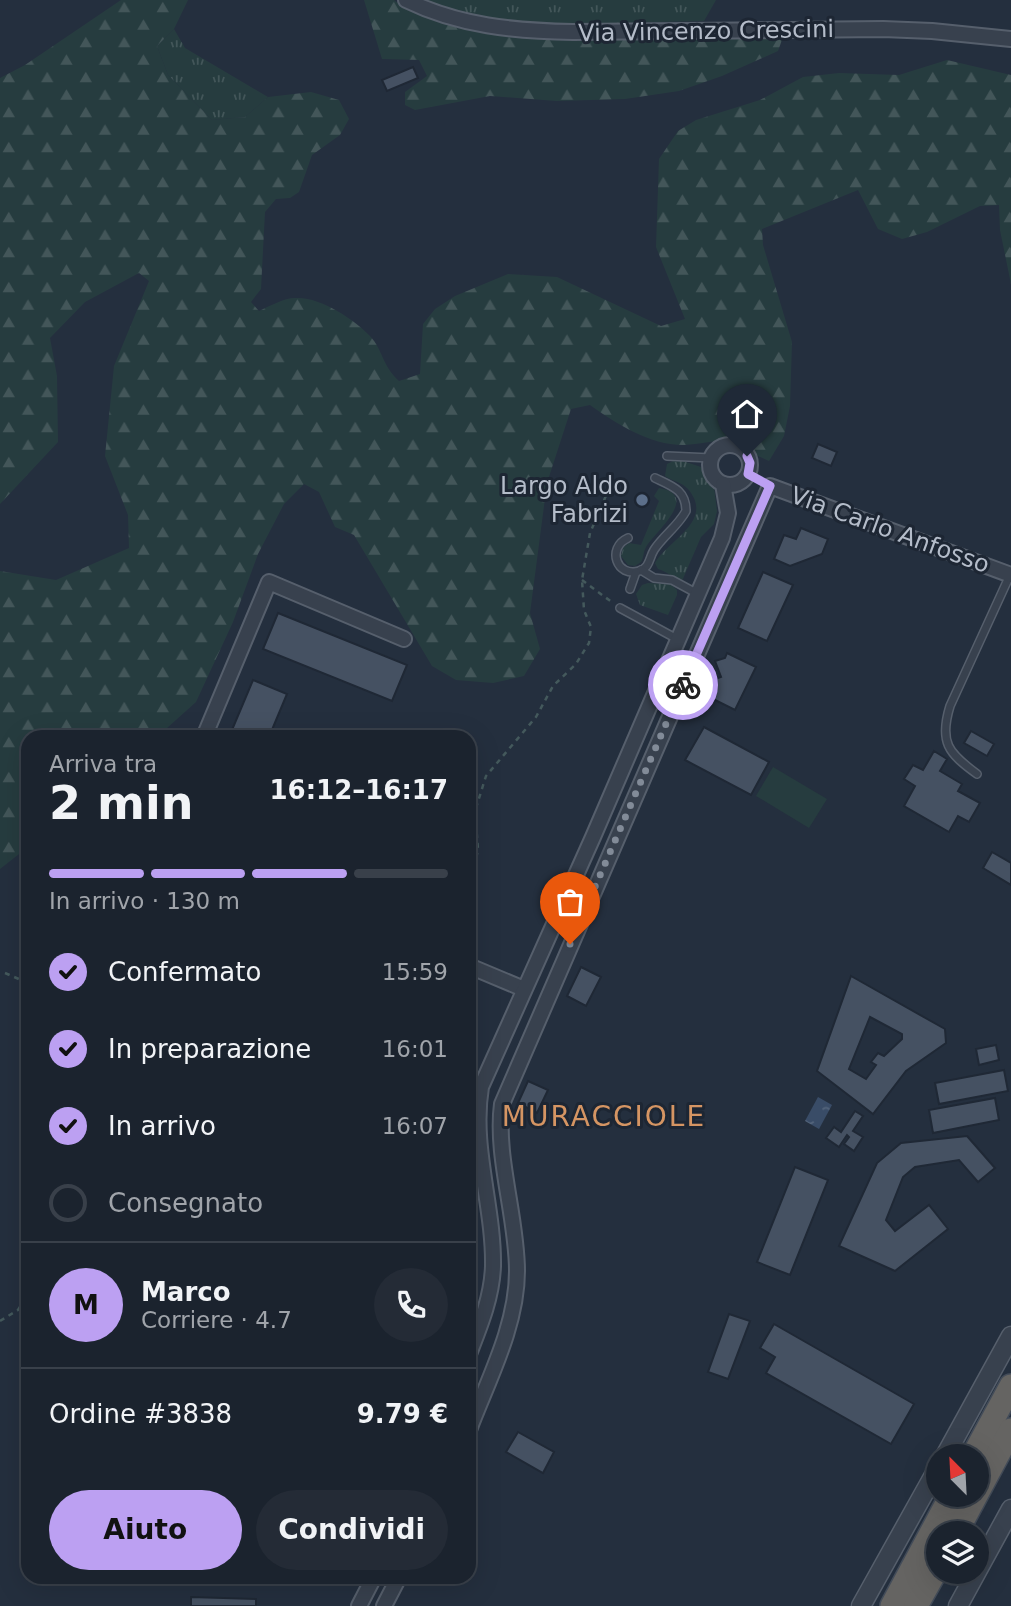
<!DOCTYPE html>
<html lang="it">
<head>
<meta charset="utf-8">
<style>
	:root { --surface:#1b232e; --page:#242b36; --text:#f1f3f6; --muted:#a0a4aa; --line:#39404a; --accent:#bca0f2 }
	body { margin:0; font-family:"DejaVu Sans",sans-serif; background:var(--page); color:var(--text); height:100vh; display:flex; flex-direction:column; font-size:26px; white-space:nowrap }
	* { box-sizing:border-box; margin:0 }
	p { font-size:23px; color:var(--muted) }
	.icon { flex:none; width:38px; height:38px; fill:none; stroke:currentColor; stroke-width:2; stroke-linecap:round; stroke-linejoin:round }
	.map { position:relative; flex:1; overflow:hidden }
	.sheet { position:absolute; left:21px; top:730px; width:455px; height:854px; display:flex; flex-direction:column; background:var(--surface); border-radius:21px; box-shadow:0 7px 28px #0002,0 0 0 2px var(--line) }
	.sheet>* { flex:none }
	.needle { width:46px; rotate:336deg }
	.buttons { position:absolute; left:926px; top:1444px; display:grid; gap:14px }
	.buttons a { display:grid; place-items:center; width:63px; height:63px; border-radius:50%; background:var(--surface); box-shadow:0 7px 28px #0002,0 0 0 2px var(--line); font-size:35px }
	.pin { position:absolute; display:grid; place-items:center; width:60px; height:60px; color:#fff; margin:-72px -30px; border-radius:50% 50% 50% 0; rotate:-45deg; box-shadow:0 0 7px #0007 }
	.pin .icon { rotate:45deg }
	.courier { position:absolute; display:grid; place-items:center; width:70px; height:70px; margin:-35px; border:5px solid #bca0f2; border-radius:50%; background:#fff; color:#222; box-shadow:0 2px 9px #0007 }
	.summary em { font-style:normal; font-weight:600 }
	.summary div { display:flex; flex-direction:column-reverse }
	.summary { display:flex; align-items:center; justify-content:space-between; height:119px; padding:0 28px }
	h1 { font-size:46px; font-weight:600; line-height:52px }
	.bar { display:grid; grid-template-columns:repeat(4,1fr); gap:10px 7px; align-content:center; height:84px; padding:0 28px }
	.bar i { height:9px; border-radius:5px; background:var(--line) }
	.bar .on { background:var(--accent) }
	.bar p { grid-column:span 4 }
	.line { display:flex; align-items:center; gap:18px; padding:0 28px; border-top:2px solid var(--line) }
	.line div { flex:1 }
	.round { display:grid; place-items:center; flex:none; width:74px; height:74px; border-radius:37px; background:var(--page) }
	ol { padding:0 28px; list-style:none }
	li { display:flex; align-items:center; gap:21px; height:77px }
	li p { margin-inline-start:auto }
	li .icon { padding:7px; border-radius:50%; background:var(--accent); color:#111; stroke-width:4 }
	li:last-child { color:var(--muted) }
	li i { width:38px; height:38px; border:4px solid var(--line); border-radius:50% }
	.cta { display:flex; gap:14px; margin-top:auto; padding:14px 28px }
	.cta a { flex:1; height:80px; border-radius:42px; background:var(--accent); color:#111; font-size:28px; font-weight:600; line-height:80px; text-align:center }
	.cta a+a { background:var(--page); color:var(--text) }
	.map>svg:first-child { display:block }
	.grass { fill:url(#grass-tufts) }
	.forest { fill:url(#forest-firs) }
	.garden { fill:#263c3f }
	.water { fill:url(#water-ripples) }
	.building { fill:#455162; stroke:#1f2835; stroke-width:2; fill-rule:evenodd }
	.lines { fill:none; stroke-linecap:round; stroke-linejoin:round }
	.service-casing { stroke:#565f6c; stroke-width:10 }
	.minor-casing { stroke:#565f6c; stroke-width:18 }
	.tertiary-casing { stroke:#565f6c; stroke-width:21 }
	.trunk-casing { stroke:#434c59; stroke-width:26 }
	.path { stroke:#44595c; stroke-width:2.5; stroke-dasharray:5 5; stroke-linecap:butt }
	.service { stroke:#38414e; stroke-width:7 }
	.minor { stroke:#38414e; stroke-width:14 }
	.tertiary { stroke:#38414e; stroke-width:18 }
	.trunk { stroke:#656462; stroke-width:23 }
	.done { stroke:#828b98; stroke-width:7; stroke-dasharray:0 12.6 }
	.route { stroke:#bca0f2; stroke-width:9 }
	.service-dot { fill:#5c6f8a; stroke:#1d2633; stroke-width:2.5 }
	.labels { text-anchor:middle; dominant-baseline:central; stroke-width:6; stroke-linejoin:round; paint-order:stroke }
	.street-label { font-size:24px; fill:#b4bcc9; stroke:#1d2633 }
	.poi-label { font-size:24px; fill:#b4bcc9; stroke:#1d2633; text-anchor:end }
	.quarter-label { font-size:28px; letter-spacing:2px; fill:#d59563; stroke:#1d2633 }
</style>
</head>
<body>
<div class="map">
<svg width="1011" height="1606" viewBox="0 0 1011 1606">
	<defs>
		<pattern id="grass-tufts" width="24" height="20" patternUnits="userSpaceOnUse" patternTransform="scale(1.75)"><rect width="24" height="20" fill="#263c3f"/><path d="M3 7l-1-3M5 7V3M7 7l1-3M15 17l-1-3M17 17v-4M19 17l1-3" fill="none" stroke="#435659"/></pattern>
		<pattern id="forest-firs" width="22" height="20" patternUnits="userSpaceOnUse" patternTransform="scale(1.75)"><rect width="22" height="20" fill="#263c3f"/><path d="M5 1l3.5 6h-7zM16 11l3.5 6h-7z" fill="#435659"/></pattern>
		<pattern id="water-ripples" width="26" height="14" patternUnits="userSpaceOnUse" patternTransform="scale(1.75)"><rect width="26" height="14" fill="#394c67"/><path d="M2 4q2-2 4 0t4 0M15 11q2-2 4 0t4 0" fill="none" stroke="#53647b"/></pattern>
	</defs>
	<rect width="100%" height="100%" fill="#242f3e"/>
	<!-- grass -->
	<g class="grass">
		<polygon points="421,0 716,0 704,21 523,25 480,20"/>
		<polygon points="174,29 185,48 268,97 245,117 212,120 168,75 157,46"/>
		<path d="M680,460l21,7 5,6 8,14 3,24 -3,13 -13,13 -19,44c-9,-3 -14,-9 -24,-12l-3,-6c14,-24 60,-42 33,-74 -6,-7 -16,-8 -23,-13l2,-12 6,-3z"/>
		<path d="M659,488c42,7 -4,44 -13,59 -3,5 -2,10 -5,15l-6,4 -7,-1 -7,-9 2,-8 6,-5 12,2 18,-44 -5,-5z"/>
		<polygon points="648,583 670,584 677,590 677,595 668,615 640,605 636,594 642,585"/>
	</g>
	<!-- forest -->
	<g class="forest">
		<path d="M121,0h67l-14,29 -17,17 11,29 44,45 33,-3 23,-20 43,-5 28,8 10,19 -9,16 -28,20 -13,37 -9,6 -14,1 -11,13 -4,77 -10,13 8,9c11,-5 25,-13 36,-13 24,-2 59,21 75,38 13,14 12,30 29,45l21,-7 3,-50 12,-15 20,-13 53,-22 49,3 104,49 24,-7 -29,-72 3,-88 19,-28 18,-11 64,-20 43,-23 36,-4 60,2 48,-15 64,15v209l-11,-54 -1,-25 -19,1 -53,26 -25,7 -24,-10 -20,-39 -96,39 1,16 29,97 -2,64 -6,30 -15,25 -15,-7 -20,-15c-16,1 -33,5 -49,6 -33,1 -69,-21 -95,-40l-19,4 -24,74 -17,130 10,36 -16,27 -31,7 -37,-3 -24,-14 -78,-131 -19,-8 -16,-35 -15,-8 -20,20 -26,50 -25,68 -37,80 -39,35h-129v110l-28,22v-298l56,9 73,-32 -1,-33 -23,-59 9,-90 35,-85 -10,-8 -54,29 -35,36 7,38 1,66 -58,62v-426l25,-13z"/>
		<polygon points="364,0 394,0 403,7 436,21 486,32 783,37 778,51 722,76 679,91 625,99 557,101 490,96 415,110 405,105 405,92 427,76 419,60 382,59"/>
	</g>
	<!-- garden -->
	<polygon class="garden" points="773,767 827,799 809,828 756,796"/>
	<!-- water -->
	<polygon class="water" points="818,1097 832,1105 819,1129 805,1121"/>
	<!-- building -->
	<g class="building">
		<polygon points="413,67 418,78 387,91 382,80"/>
		<polygon points="818,444 837,452 831,466 812,458"/>
		<polygon points="801,528 828,539 822,554 790,566 774,559 784,535 796,539"/>
		<polygon points="763,572 793,585 767,641 738,628"/>
		<polygon points="278,613 407,665 392,701 263,649"/>
		<polygon points="727,653 756,667 735,710 707,696 710,690 707,682 721,677 715,661 725,658"/>
		<polygon points="253,680 287,694 269,737 229,737"/>
		<polygon points="704,727 769,762 751,795 685,760"/>
		<polygon points="971,731 994,744 987,756 964,743"/>
		<polygon points="934,751 947,759 940,771 962,784 958,791 980,803 969,822 958,816 949,832 904,806 915,786 904,779 913,765 923,770"/>
		<polygon points="992,852 1011,863 1011,885 983,868"/>
		<polygon points="581,967 601,977 586,1006 567,996"/>
		<path d="M851,976l94,53 1,14 -40,28 -33,43 -56,-43zM870,1017l32,17v5l-18,17 -6,-3 -7,9 5,3 -10,14 -17,-10z"/>
		<polygon points="996,1045 999,1060 979,1065 976,1049"/>
		<polygon points="1004,1070 1008,1091 939,1104 935,1083"/>
		<polygon points="528,1081 548,1090 537,1113 518,1103"/>
		<polygon points="995,1098 999,1120 933,1133 929,1110"/>
		<polygon points="855,1111 863,1116 853,1131 863,1137 854,1151 844,1144 849,1137 847,1135 839,1147 826,1138 834,1127 841,1132"/>
		<polygon points="967,1136 995,1168 978,1182 959,1160 915,1167 903,1177 886,1220 895,1231 929,1205 948,1229 895,1271 839,1246 877,1163 901,1143"/>
		<polygon points="795,1167 828,1180 790,1275 757,1262"/>
		<polygon points="729,1314 750,1321 728,1379 708,1372"/>
		<polygon points="774,1324 914,1404 891,1444 766,1373 775,1357 760,1348"/>
		<polygon points="518,1432 554,1452 543,1473 506,1452"/>
		<polygon points="191,1597 256,1599 256,1606 191,1606"/>
	</g>
	<g class="lines">
		<!-- service casing -->
		<g class="service-casing">
			<g id="service">
				<polyline points="667,456 711,458"/>
				<path d="M628,538c-22,10 -11,40 11,33 11,-3 10,-13 15,-21 9,-14 24,-24 32,-39 0,-21 -14,-25 -31,-33"/>
				<polyline points="641,570 654,578 672,580 698,594"/>
				<polyline points="630,589 636,572"/>
				<polyline points="620,608 679,640"/>
				<path d="M977,774c-29,-21 -38,-32 -27,-68l60,-131"/>
			</g>
		</g>
		<!-- minor casing -->
		<g class="minor-casing">
			<g id="minor">
				<path d="M406,0c53,26 109,31 167,32l310,-3 49,2 79,8"/>
				<circle cx="730" cy="465" r="20"/>
				<polyline points="204,737 269,582 404,639"/>
				<polyline points="469,966 524,989"/>
				<path d="M469,1354c11,-28 23,-57 24,-88 1,-60 -22,-119 -12,-179l112,-250 129,-299 6,-25 -5,-29"/>
				<path d="M469,1430c19,-50 48,-104 48,-159 0,-54 -22,-115 -15,-167l268,-618 241,89"/>
				<polyline points="359,1606 374,1577"/>
				<polyline points="384,1606 399,1577"/>
			</g>
		</g>
		<!-- tertiary casing -->
		<g class="tertiary-casing">
			<g id="tertiary">
				<polyline points="945,1456 1011,1336"/>
				<polyline points="861,1606 938,1468"/>
				<polyline points="958,1606 1011,1509"/>
			</g>
		</g>
		<!-- trunk casing -->
		<g class="trunk-casing">
			<g id="trunk">
				<polyline points="973,1456 1011,1386"/>
				<polyline points="956,1533 1011,1430"/>
				<polyline points="892,1606 952,1494"/>
				<polyline points="916,1606 938,1567"/>
			</g>
		</g>
		<!-- path -->
		<g class="path">
			<polyline points="582,580 613,603"/>
			<polyline points="469,897 478,849 475,811 486,776 536,717 553,686 576,664 589,643 591,627 584,610 582,580 590,533 608,491"/>
			<polyline points="5,973 28,983"/>
			<polyline points="0,1321 18,1310 28,1294"/>
		</g>
		<!-- service -->
		<use href="#service" class="service"/>
		<!-- minor -->
		<use href="#minor" class="minor"/>
		<!-- tertiary -->
		<use href="#tertiary" class="tertiary"/>
		<!-- trunk -->
		<use href="#trunk" class="trunk"/>
	</g>
	<g class="lines">
		<!-- done -->
		<polyline class="done" points="570,944 683,685"/>
		<!-- route -->
		<polyline class="route" points="683,685 770,486 748,474 750,463 747,456"/>
	</g>
	<!-- markers -->
	<circle class="service-dot" cx="642" cy="500" r="7"/>
	<g class="labels">
		<!-- street labels -->
		<g class="street-label">
			<text transform="translate(706 31) rotate(-1)">Via Vincenzo Crescini</text>
			<text transform="translate(890 530) rotate(20)">Via Carlo Anfosso</text>
		</g>
		<!-- poi labels -->
		<g class="poi-label">
			<text x="628" y="486">Largo Aldo<tspan x="628" dy="28">Fabrizi</tspan></text>
		</g>
		<!-- quarter labels -->
		<g class="quarter-label">
			<text x="604" y="1116">MURACCIOLE</text>
		</g>
	</g>
</svg>
<div class="buttons">
<a><svg class="needle" viewBox="-14 -14 28 28"><path d="M0-13l5 13h-10z" fill="#e53935"/><path d="M0 13l5-13h-10z" fill="#a0a4aa"/></svg></a>
<a><svg class="icon" aria-label="layers" viewBox="0 0 24 24"><path d="M12 4l9 5-9 5-9-5zM3 14l9 5 9-5"/></svg></a>
</div>
<div class="pin" style="left:570px;top:944px;background:#ea580c"><svg class="icon" aria-label="bag" viewBox="0 0 24 24"><path d="M5 8h14l-1 12H6zM9 8a3 3 0 0 1 6 0"/></svg></div>
<div class="pin" style="left:747px;top:456px;background:#1f2937"><svg class="icon" aria-label="home" viewBox="0 0 24 24"><path d="M3 11l9-7 9 7M6 9v11h12V9"/></svg></div>
<div class="courier" style="left:683px;top:685px"><svg class="icon" aria-label="bike" viewBox="0 0 24 24"><circle cx="6" cy="16" r="4"/><circle cx="18" cy="16" r="4"/><path d="M6 16l4-8h5l3 8M10 8l3 8H6M13 5h3"/></svg></div>
<section class="sheet">
<div class="summary"><div><h1>2 min</h1><p>Arriva tra</p></div><em>16:12–16:17</em></div>
<div class="bar"><i class="on"></i><i class="on"></i><i class="on"></i><i></i><p>In arrivo · 130 m</p></div>
<ol>
<li><svg class="icon" aria-label="check" viewBox="0 0 24 24"><path d="M5 12l5 5 9-10"/></svg>Confermato<p>15:59</p></li>
<li><svg class="icon" aria-label="check" viewBox="0 0 24 24"><path d="M5 12l5 5 9-10"/></svg>In preparazione<p>16:01</p></li>
<li><svg class="icon" aria-label="check" viewBox="0 0 24 24"><path d="M5 12l5 5 9-10"/></svg>In arrivo<p>16:07</p></li>
<li><i></i>Consegnato</li>
</ol>
<div class="line" style="height:126px"><b class="round" style="background:var(--accent);color:#111">M</b><div><b>Marco</b><p>Corriere · 4.7</p></div><a class="round"><svg class="icon" aria-label="phone" viewBox="0 0 24 24"><path d="M5 4h4l2 5-3 2q2 4 5 5l2-3 5 2v4C11 20 4 13 5 4z"/></svg></a></div>
<div class="line" style="height:91px"><div>Ordine #3838</div><b>9.79 €</b></div>
<div class="cta"><a>Aiuto</a><a>Condividi</a></div>
</section>
</div>
</body>
</html>
